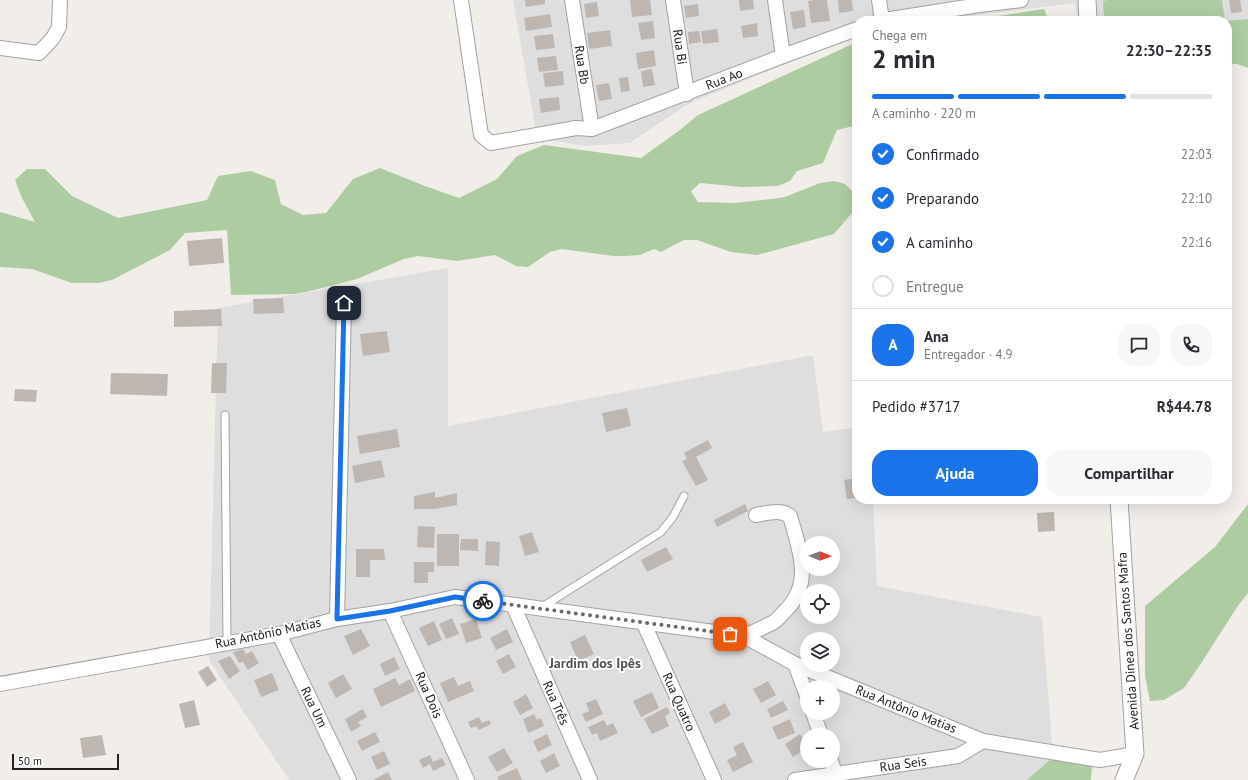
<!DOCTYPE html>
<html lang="pt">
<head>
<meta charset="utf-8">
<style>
	:root { --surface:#fff; --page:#f7f7f7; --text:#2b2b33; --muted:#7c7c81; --line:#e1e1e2; --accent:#1a73e8 }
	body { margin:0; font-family:"PT Sans",sans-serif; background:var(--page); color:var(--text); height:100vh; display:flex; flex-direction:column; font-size:15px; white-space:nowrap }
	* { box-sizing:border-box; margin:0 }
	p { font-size:13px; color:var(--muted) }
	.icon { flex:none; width:22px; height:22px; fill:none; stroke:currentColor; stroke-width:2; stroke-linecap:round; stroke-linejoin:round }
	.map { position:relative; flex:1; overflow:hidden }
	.drawer { position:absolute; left:852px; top:16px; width:380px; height:488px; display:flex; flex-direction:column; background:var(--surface); border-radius:16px; box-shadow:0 4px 16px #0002 }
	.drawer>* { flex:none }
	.needle { width:26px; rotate:91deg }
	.buttons { position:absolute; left:800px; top:536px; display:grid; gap:8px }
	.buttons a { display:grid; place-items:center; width:40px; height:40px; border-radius:50%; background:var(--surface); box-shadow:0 4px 16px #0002; font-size:20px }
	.scale { position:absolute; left:12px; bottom:10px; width:107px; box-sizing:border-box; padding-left:4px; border:2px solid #212121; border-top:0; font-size:11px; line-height:14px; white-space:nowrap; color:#212121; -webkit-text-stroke:3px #fff; paint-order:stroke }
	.pin { position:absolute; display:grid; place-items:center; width:34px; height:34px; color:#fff; margin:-17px; border-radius:8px; box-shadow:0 2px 6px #0006 }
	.courier { position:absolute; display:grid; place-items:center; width:40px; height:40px; margin:-20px; border:3px solid #1a73e8; border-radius:50%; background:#fff; color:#222; box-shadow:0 1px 5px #0007 }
	.overview em { font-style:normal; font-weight:600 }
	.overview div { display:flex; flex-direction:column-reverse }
	.overview { display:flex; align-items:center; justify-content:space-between; height:68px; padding:0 20px }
	h1 { font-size:26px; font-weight:600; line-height:30px }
	.bar { display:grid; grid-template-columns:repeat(4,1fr); gap:6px 4px; align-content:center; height:48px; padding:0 20px }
	.bar i { height:5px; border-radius:3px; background:var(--line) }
	.bar .selected { background:var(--accent) }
	.bar p { grid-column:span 4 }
	.line { display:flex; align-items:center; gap:10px; padding:0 20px; border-top:1px solid var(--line) }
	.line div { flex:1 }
	.round { display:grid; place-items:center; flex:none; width:42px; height:42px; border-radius:16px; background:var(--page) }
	ol { padding:0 20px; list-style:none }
	li { display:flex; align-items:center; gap:12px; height:44px }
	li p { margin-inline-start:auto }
	li .icon { padding:4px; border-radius:50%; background:var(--accent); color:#fff; stroke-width:4 }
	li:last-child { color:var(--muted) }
	li i { width:22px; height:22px; border:2px solid var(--line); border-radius:50% }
	.cta { display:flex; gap:8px; margin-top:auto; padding:8px 20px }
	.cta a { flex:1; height:46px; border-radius:16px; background:var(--accent); color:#fff; font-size:16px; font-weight:600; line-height:46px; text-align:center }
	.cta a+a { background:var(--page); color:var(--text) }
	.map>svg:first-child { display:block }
	.residential { fill:#dfdede; fill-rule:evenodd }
	.forest { fill:#aecca1 }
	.building { fill:#beb7b1 }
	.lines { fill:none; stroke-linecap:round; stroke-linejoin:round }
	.service-casing { stroke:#a2a2a2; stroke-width:9 }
	.minor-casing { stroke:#a2a2a2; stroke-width:16 }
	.tertiary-casing { stroke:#a2a2a2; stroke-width:19 }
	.service { stroke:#fff; stroke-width:7 }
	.minor { stroke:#fff; stroke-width:14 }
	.tertiary { stroke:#fff; stroke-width:17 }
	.done { stroke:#6a6967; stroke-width:4; stroke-dasharray:0 7.2 }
	.route { stroke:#1a73e8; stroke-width:5 }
	.labels { text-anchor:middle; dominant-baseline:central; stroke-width:4; stroke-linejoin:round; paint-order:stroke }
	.street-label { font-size:13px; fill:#212121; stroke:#fff }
	.neighbourhood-label { font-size:14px; font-weight:bold; fill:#545454; stroke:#fff }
</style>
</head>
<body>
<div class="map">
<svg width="1248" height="780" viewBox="0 0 1248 780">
	<rect width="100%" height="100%" fill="#f1eee9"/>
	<!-- residential -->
	<g class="residential">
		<polygon points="513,0 1107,0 1103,1 1104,21 1077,21 1075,3 928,21 857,21 857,35 688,104 630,143 584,146 537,138"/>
		<polygon points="1222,0 1248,0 1248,19 1224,21"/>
		<path d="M448,268v158l365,-71 10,77 34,-5v72h16l4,87 165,31 11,140 -26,23h-738l-80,-120 9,-352zM807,543h26v26h-26zM807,591h26v26h-26zM807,639h26v26h-26zM807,687h26v26h-26zM807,735h26v26h-26z"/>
	</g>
	<!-- forest -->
	<g class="forest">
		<polygon points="1107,0 1222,0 1225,21 1248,19 1248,68 1237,64 1227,64 1227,21 1104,21 1103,1"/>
		<polygon points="1044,9 1049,21 964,21"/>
		<polygon points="857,42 857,125 837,130 823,163 797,171 790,181 778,186 742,187 700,183 691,191 698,202 735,203 772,199 785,197 820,183 834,181 845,184 854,193 856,203 851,214 834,234 757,255 731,252 697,240 684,240 661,252 654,249 640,255 626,256 614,256 561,249 550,252 528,267 516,266 495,255 457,261 418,256 404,259 357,279 306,292 294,294 231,295 227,230 185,233 170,250 112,280 99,283 72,283 32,269 0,267 0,212 35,222 22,198 15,180 27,169 45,169 72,196 118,218 207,200 218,176 251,171 275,180 281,204 303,215 326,213 353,179 380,168 425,186 459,198 497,179 517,156 544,145 641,158 680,130 698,115"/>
		<polygon points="1248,504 1248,593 1237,607 1200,665 1184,688 1164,700 1150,701 1145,675 1145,606 1215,547"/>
		<polygon points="1053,757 1092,765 1091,780 1027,780"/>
	</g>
	<!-- building -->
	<g class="building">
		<polygon points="525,0 545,0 545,4 526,7"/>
		<polygon points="630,0 650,0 652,15 632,17"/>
		<polygon points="739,0 753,0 754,9 740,11"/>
		<polygon points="814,0 827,0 830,21 811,23 808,1"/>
		<polygon points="838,0 852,0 853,11 839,13"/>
		<polygon points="1229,0 1240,0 1242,12 1231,13"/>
		<polygon points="597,2 599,16 586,18 584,4"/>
		<polygon points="698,4 699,16 686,18 684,6"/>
		<polygon points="804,10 806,27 793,29 790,12"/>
		<polygon points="550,14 552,27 526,31 524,18"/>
		<polygon points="653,21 655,38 641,40 638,23"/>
		<polygon points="757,23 758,36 743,38 741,26"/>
		<polygon points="717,29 719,42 703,44 701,31"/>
		<polygon points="610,30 612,46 589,49 587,33"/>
		<polygon points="699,31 701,42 689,44 688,32"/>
		<polygon points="553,34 555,48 536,50 534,36"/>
		<polygon points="654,50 656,66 638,69 636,53"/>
		<polygon points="556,56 558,70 539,72 537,58"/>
		<polygon points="652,69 655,85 643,87 641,71"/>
		<polygon points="563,71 564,85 545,87 543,73"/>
		<polygon points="628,77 630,91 621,92 619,78"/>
		<polygon points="609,83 612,99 599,101 596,85"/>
		<polygon points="559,97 560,110 541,113 539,99"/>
		<polygon points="222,238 224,263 189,266 187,241"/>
		<polygon points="283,298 284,313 254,314 253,299"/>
		<polygon points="221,309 222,326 174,327 174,311"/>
		<polygon points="387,331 390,352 363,356 360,334"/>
		<polygon points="212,363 227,363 226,393 211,393"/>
		<polygon points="111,373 168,374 167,396 110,394"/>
		<polygon points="15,389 37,390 36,402 14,401"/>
		<polygon points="627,408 631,426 606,432 602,413"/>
		<polygon points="397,429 400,447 360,454 357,436"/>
		<polygon points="708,440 712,448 696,457 708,480 696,486 682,461 687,459 684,453"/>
		<polygon points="381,460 385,477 355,483 352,466"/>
		<polygon points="857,478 857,498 847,499 844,480"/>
		<polygon points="435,492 435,498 457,493 457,505 435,509 414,509 414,496"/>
		<polygon points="745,504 748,511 717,527 714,520"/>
		<polygon points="1054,512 1055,531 1038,532 1037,513"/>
		<polygon points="418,526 435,527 434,548 417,547"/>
		<polygon points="532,532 539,552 525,556 519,536"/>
		<rect x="437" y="534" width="22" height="32"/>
		<polygon points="461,539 478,539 478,551 460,550"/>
		<polygon points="486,541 500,542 499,566 485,565"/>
		<polygon points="666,547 673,559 647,572 641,560"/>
		<polygon points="356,549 384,549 385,560 370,560 370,577 356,577"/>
		<polygon points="414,562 434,562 434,572 428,572 428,583 414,583"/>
		<polygon points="452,618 459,634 446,639 439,624"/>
		<polygon points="476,619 482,638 466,643 460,624"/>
		<polygon points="434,621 442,640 428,646 419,628"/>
		<polygon points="361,629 370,646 353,655 344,636"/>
		<polygon points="507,629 513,642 496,650 490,638"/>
		<polygon points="585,635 594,654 578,661 570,642"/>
		<polygon points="243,649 246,654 252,651 259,663 248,670 243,662 239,663 233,652"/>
		<polygon points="509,654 516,667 503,674 496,661"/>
		<polygon points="230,656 240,671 229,679 218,661"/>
		<polygon points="394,657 400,669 385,676 380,664"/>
		<polygon points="208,666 217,680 207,687 198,672"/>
		<polygon points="272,673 279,690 261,697 254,680"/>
		<polygon points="343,674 352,689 336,698 328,683"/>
		<polygon points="454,677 458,686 470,681 474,691 448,702 440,683"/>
		<polygon points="395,678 399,685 410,679 415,691 381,707 373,689"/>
		<polygon points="768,681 776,695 761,703 753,689"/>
		<polygon points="652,692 659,708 641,717 633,701"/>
		<polygon points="526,694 533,708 520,715 513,702"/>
		<polygon points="596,699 603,714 586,722 582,714 589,711 586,703"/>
		<polygon points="194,700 200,725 185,728 179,704"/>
		<polygon points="783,701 788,710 771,718 767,709"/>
		<polygon points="725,703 731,715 715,724 709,712"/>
		<polygon points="667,707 670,713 665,716 669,726 652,734 644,719"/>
		<polygon points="363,709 367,717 358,722 361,726 351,732 345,719"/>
		<polygon points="534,714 537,720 541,718 544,726 528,733 523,719"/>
		<polygon points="479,717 482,723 489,720 491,724 479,730 476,726 471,728 468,722"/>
		<polygon points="790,719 795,733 778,740 772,727"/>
		<polygon points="604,720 607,726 613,723 618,733 600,741 597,733 592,735 588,727"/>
		<polygon points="375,732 380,742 362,751 357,741"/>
		<polygon points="547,734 552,745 538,752 533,741"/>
		<polygon points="800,734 807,746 807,748 793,757 785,744"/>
		<polygon points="102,735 106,755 83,758 80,738"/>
		<polygon points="743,742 753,762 733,772 727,760 737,755 733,747"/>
		<polygon points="504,748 513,763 497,772 488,757"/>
		<polygon points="384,751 390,764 377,770 371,757"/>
		<polygon points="554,753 560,766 546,773 540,761"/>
		<polygon points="430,755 433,762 442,758 446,765 433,771 430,764 423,768 419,760"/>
		<polygon points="517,768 522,780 499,780 497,777"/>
		<polygon points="388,772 392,780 373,780"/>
	</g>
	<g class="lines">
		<!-- service casing -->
		<g class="service-casing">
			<g id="service">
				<polyline points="225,415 227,642"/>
				<polyline points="542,607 661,532 673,517 684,496"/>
			</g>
		</g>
		<!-- minor casing -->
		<g class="minor-casing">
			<g id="minor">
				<polyline points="461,0 481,135 491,143 576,128 592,129 783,56 857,29"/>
				<polyline points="572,0 592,129"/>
				<polyline points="673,0 687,94"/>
				<polyline points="775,0 783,56"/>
				<polyline points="879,0 882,20"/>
				<polyline points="878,21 979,5 1021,0"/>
				<polyline points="0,48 39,53 53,38 59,27 60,0"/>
				<polyline points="513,605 590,780"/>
				<polyline points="390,611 467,780"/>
				<polyline points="337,619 344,303"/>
				<polyline points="644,624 714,780"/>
				<polyline points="279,634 349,780"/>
				<path d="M744,636c9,-4 19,-8 28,-13 5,-2 9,-8 13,-12 29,-28 14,-62 5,-95 -10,-7 -22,-3 -34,-1"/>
				<polyline points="795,664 807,696"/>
				<polyline points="0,684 279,634 337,619 390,611 455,597 744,636 795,664 983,741 1100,760 1135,754"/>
				<polyline points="813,713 821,735"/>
				<polyline points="831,761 835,773"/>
				<polyline points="795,780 958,756 983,741"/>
			</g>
		</g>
		<!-- tertiary casing -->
		<g class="tertiary-casing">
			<g id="tertiary">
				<polyline points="1087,0 1088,21"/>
				<polyline points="1119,499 1135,754 1124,780"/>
			</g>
		</g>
		<!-- service -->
		<use href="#service" class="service"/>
		<!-- minor -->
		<use href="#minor" class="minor"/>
		<!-- tertiary -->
		<use href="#tertiary" class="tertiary"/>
	</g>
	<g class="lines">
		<!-- done -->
		<polyline class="done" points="483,601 730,634"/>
		<!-- route -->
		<polyline class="route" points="344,303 337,619 390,611 455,597 483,601"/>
	</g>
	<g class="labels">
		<!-- street labels -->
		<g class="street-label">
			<text transform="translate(680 47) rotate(82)">Rua Bi</text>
			<text transform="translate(582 65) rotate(81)">Rua Bb</text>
			<text transform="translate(724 79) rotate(-21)">Rua Ao</text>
			<text transform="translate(268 633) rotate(-12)">Rua Antônio Matias</text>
			<text transform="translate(1128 641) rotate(-94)">Avenida Dinea dos Santos Mafra</text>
			<text transform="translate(429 695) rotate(66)">Rua Dois</text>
			<text transform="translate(679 702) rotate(66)">Rua Quatro</text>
			<text transform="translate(556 703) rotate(66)">Rua Três</text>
			<text transform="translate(314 707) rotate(64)">Rua Um</text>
			<text transform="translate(906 709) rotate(22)">Rua Antônio Matias</text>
			<text transform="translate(903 764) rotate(-8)">Rua Seis</text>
		</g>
		<!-- neighbourhood labels -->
		<g class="neighbourhood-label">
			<text x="595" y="663">Jardim dos Ipês</text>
		</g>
	</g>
</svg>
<div class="buttons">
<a><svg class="needle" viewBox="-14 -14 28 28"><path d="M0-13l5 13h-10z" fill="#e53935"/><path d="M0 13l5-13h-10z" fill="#7c7c81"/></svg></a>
<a><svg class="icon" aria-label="locate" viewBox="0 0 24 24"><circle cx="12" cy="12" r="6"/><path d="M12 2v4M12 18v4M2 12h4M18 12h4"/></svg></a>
<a><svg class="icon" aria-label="layers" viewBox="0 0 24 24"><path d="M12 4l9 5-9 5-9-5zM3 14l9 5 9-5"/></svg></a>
<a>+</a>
<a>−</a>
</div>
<div class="scale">50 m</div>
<div class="pin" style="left:730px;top:634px;background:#ea580c"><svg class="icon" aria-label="bag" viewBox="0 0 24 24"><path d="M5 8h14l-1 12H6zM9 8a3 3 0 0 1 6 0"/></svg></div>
<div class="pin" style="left:344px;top:303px;background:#1f2937"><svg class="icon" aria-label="home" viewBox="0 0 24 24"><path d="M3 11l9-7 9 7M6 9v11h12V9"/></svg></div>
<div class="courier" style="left:483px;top:601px"><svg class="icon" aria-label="bike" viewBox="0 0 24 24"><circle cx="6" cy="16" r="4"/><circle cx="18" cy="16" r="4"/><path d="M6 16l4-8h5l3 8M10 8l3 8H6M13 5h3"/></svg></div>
<section class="drawer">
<div class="overview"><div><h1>2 min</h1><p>Chega em</p></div><em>22:30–22:35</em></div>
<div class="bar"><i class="selected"></i><i class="selected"></i><i class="selected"></i><i></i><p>A caminho · 220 m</p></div>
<ol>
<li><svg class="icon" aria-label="check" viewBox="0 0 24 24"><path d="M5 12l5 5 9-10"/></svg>Confirmado<p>22:03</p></li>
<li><svg class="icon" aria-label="check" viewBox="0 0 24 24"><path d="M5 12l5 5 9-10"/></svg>Preparando<p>22:10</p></li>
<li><svg class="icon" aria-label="check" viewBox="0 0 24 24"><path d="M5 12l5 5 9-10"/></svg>A caminho<p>22:16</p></li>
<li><i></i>Entregue</li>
</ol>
<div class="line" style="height:72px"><b class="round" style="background:var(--accent);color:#fff">A</b><div><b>Ana</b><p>Entregador · 4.9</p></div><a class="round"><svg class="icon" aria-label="chat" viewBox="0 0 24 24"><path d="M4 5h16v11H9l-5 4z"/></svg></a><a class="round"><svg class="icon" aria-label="phone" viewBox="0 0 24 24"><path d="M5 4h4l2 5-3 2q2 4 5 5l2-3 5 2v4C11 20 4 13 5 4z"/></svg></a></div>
<div class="line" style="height:52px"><div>Pedido #3717</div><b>R$44.78</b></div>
<div class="cta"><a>Ajuda</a><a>Compartilhar</a></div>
</section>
</div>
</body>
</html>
